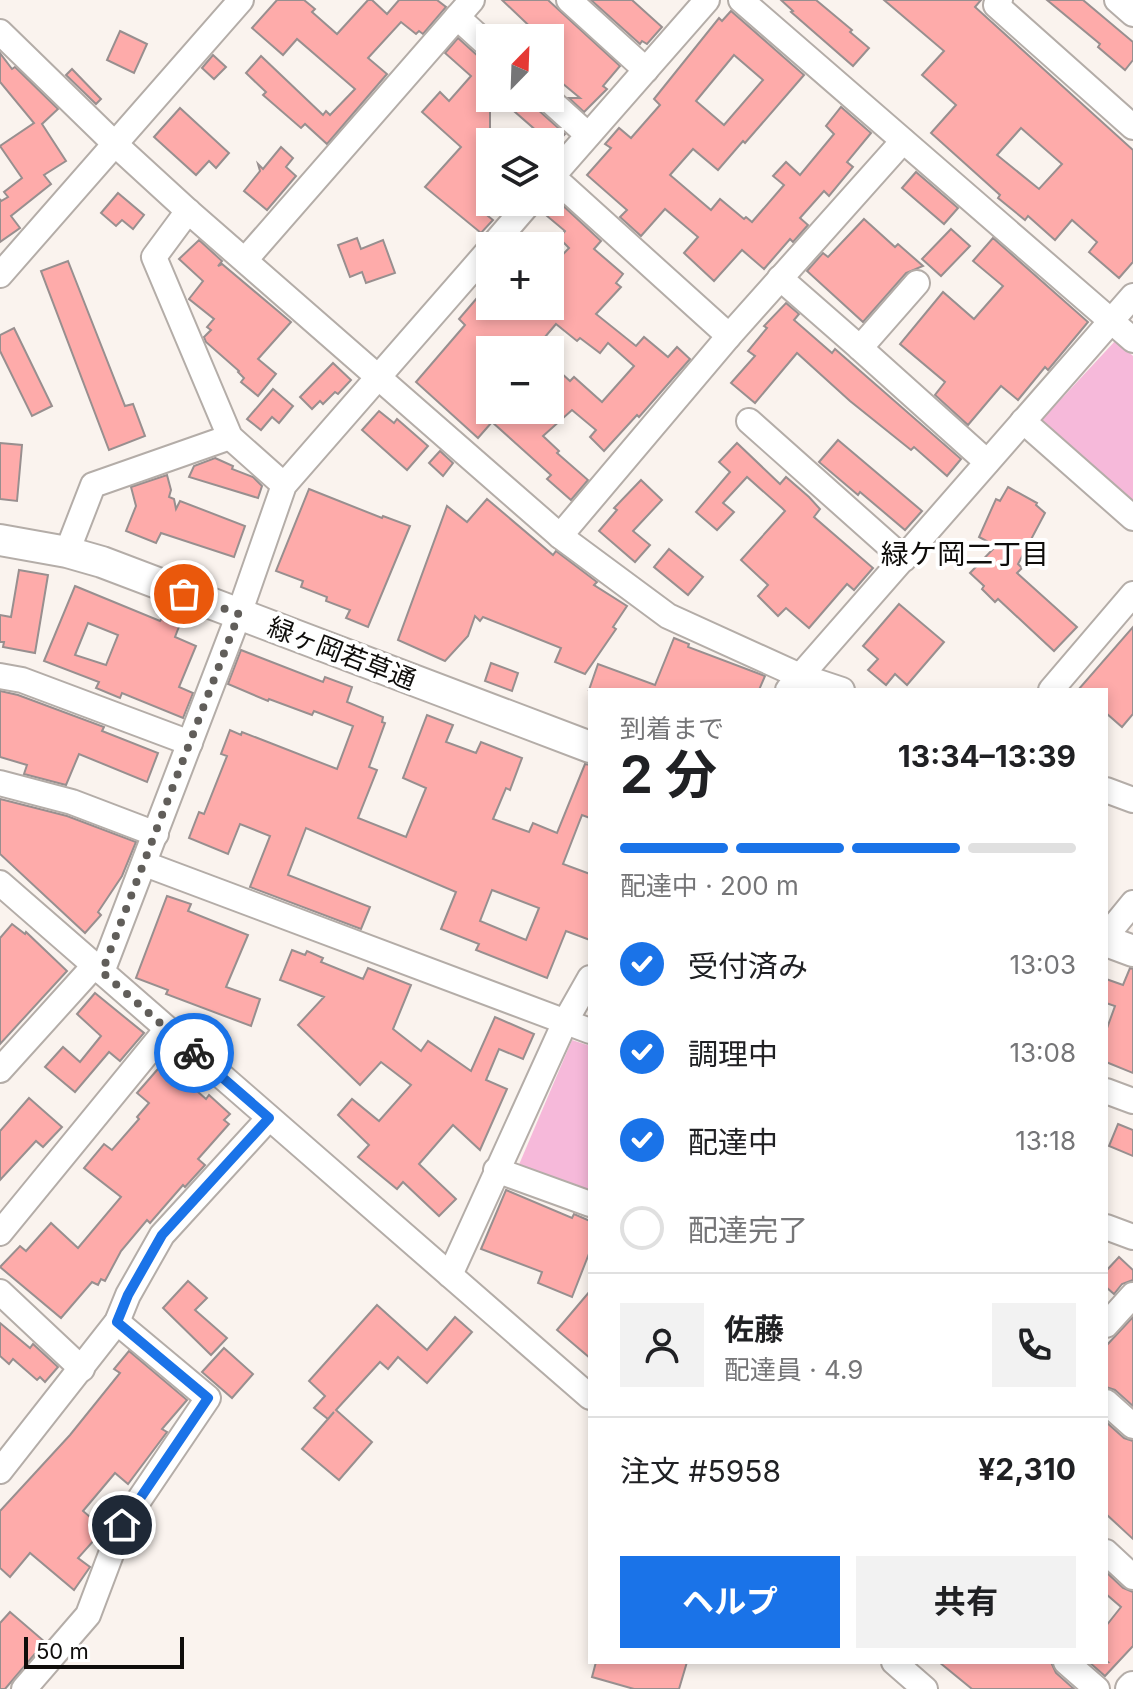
<!DOCTYPE html>
<html lang="ja">
<head>
<meta charset="utf-8">
<style>
	:root { --surface:#fff; --page:#f2f2f2; --text:#202124; --muted:#757577; --line:#e0e0e0; --accent:#1a73e8 }
	body { margin:0; font-family:Inter,"Noto Sans JP",sans-serif; background:var(--page); color:var(--text); height:100vh; display:flex; flex-direction:column; font-size:30px; white-space:nowrap }
	* { box-sizing:border-box; margin:0 }
	p { font-size:26px; color:var(--muted) }
	.icon { flex:none; width:44px; height:44px; fill:none; stroke:currentColor; stroke-width:2; stroke-linecap:round; stroke-linejoin:round }
	.map { position:relative; flex:1; overflow:hidden }
	.drawer { position:absolute; left:588px; top:688px; width:520px; height:976px; display:flex; flex-direction:column; background:var(--surface); border-radius:0px; box-shadow:0 4px 12px #0003 }
	.drawer>* { flex:none }
	.needle { width:52px; rotate:23deg }
	.fabs { position:absolute; left:476px; top:24px; display:grid; gap:16px }
	.fabs a { display:grid; place-items:center; width:88px; height:88px; border-radius:0px; background:var(--surface); box-shadow:0 4px 12px #0003; font-size:40px }
	.scale { position:absolute; left:24px; bottom:20px; width:160px; box-sizing:border-box; padding-left:8px; border:4px solid #0f0d0b; border-top:0; font-size:22px; line-height:28px; white-space:nowrap; color:#0f0d0b; -webkit-text-stroke:6px #fff; paint-order:stroke }
	.pin { position:absolute; display:grid; place-items:center; width:68px; height:68px; color:#fff; margin:-34px; border:4px solid #fff; border-radius:50%; box-shadow:0 2px 8px #0007 }
	.courier { position:absolute; display:grid; place-items:center; width:80px; height:80px; margin:-40px; border:6px solid #1a73e8; border-radius:50%; background:#fff; color:#222; box-shadow:0 2px 10px #0007 }
	.summary em { font-style:normal; font-weight:700 }
	.summary div { display:flex; flex-direction:column-reverse }
	.summary { display:flex; align-items:center; justify-content:space-between; height:136px; padding:0 32px }
	h1 { font-size:52px; font-weight:700; line-height:60px }
	.bar { display:grid; grid-template-columns:repeat(4,1fr); gap:12px 8px; align-content:center; height:96px; padding:0 32px }
	.bar i { height:10px; border-radius:6px; background:var(--line) }
	.bar .on { background:var(--accent) }
	.bar p { grid-column:span 4 }
	.line { display:flex; align-items:center; gap:20px; padding:0 32px; border-top:2px solid var(--line) }
	.line div { flex:1 }
	.round { display:grid; place-items:center; flex:none; width:84px; height:84px; border-radius:0px; background:var(--page) }
	ol { padding:0 32px; list-style:none }
	li { display:flex; align-items:center; gap:24px; height:88px }
	li p { margin-inline-start:auto }
	li .icon { padding:8px; border-radius:50%; background:var(--accent); color:#fff; stroke-width:4 }
	li:last-child { color:var(--muted) }
	li i { width:44px; height:44px; border:4px solid var(--line); border-radius:50% }
	.button { display:flex; gap:16px; margin-top:auto; padding:16px 32px }
	.button a { flex:1; height:92px; border-radius:0px; background:var(--accent); color:#fff; font-size:32px; font-weight:700; line-height:92px; text-align:center }
	.button a+a { background:var(--page); color:var(--text) }
	.map>svg:first-child { display:block }
	.green { fill:#f6b9da }
	.building { fill:#feabaa; stroke:#988f8f; stroke-width:2; fill-rule:evenodd }
	.lines { fill:none; stroke-linecap:round; stroke-linejoin:round }
	.minor-casing { stroke:#b4ada8; stroke-width:28 }
	.tertiary-casing { stroke:#b4ada8; stroke-width:34 }
	.minor { stroke:#fff; stroke-width:24 }
	.tertiary { stroke:#fff; stroke-width:30 }
	.done { stroke:#615e5a; stroke-width:8; stroke-dasharray:0 14.4 }
	.route { stroke:#1a73e8; stroke-width:10 }
	.labels { text-anchor:middle; dominant-baseline:central; stroke-width:8; stroke-linejoin:round; paint-order:stroke }
	.street-label { font-size:26px; fill:#0f0d0b; stroke:#fff }
	.neighbourhood-label { font-size:28px; fill:#0f0d0b; stroke:#fff }
</style>
</head>
<body>
<div class="map">
<svg width="1133" height="1689" viewBox="0 0 1133 1689">
	<rect width="100%" height="100%" fill="#faf3ee"/>
	<!-- green -->
	<g class="green">
		<polygon points="1116,340 1133,356 1133,506 1039,423"/>
		<polygon points="572,1040 590,1046 590,1194 518,1167"/>
	</g>
	<!-- building -->
	<g class="building">
		<polygon points="277,0 304,0 315,9 312,12 337,34 368,0 372,0 387,14 399,0 437,0 446,7 423,34 419,31 416,34 401,22 368,58 387,74 327,144 305,124 301,128 263,95 266,92 246,73 261,56 323,115 326,111 330,115 355,89 297,39 283,55 252,28"/>
		<polygon points="502,0 548,0 620,66 603,86 607,89 584,112 569,98 580,98 550,73 550,38 542,38"/>
		<polygon points="591,0 632,0 662,27 647,44 642,41 640,44"/>
		<polygon points="781,0 816,0 852,30 850,32 869,48 853,66 791,12 793,11"/>
		<path d="M884,0h97l-6,7 158,143v112l-14,16 -30,-26 8,-10 -25,-22 -17,20 -27,-24 -3,4 -27,-22 2,-3 -69,-62 25,-28 -34,-30 22,-24zM1021,128l41,36 -23,25 -42,-34z"/>
		<polygon points="1047,0 1083,0 1133,42 1133,60 1125,70 1098,47 1100,44"/>
		<path d="M731,11l73,64 -59,68 -2,-2 -25,29 -25,-21 -23,26 41,35 9,-11 24,20 2,-2 6,5 32,-37 -11,-9 13,-14 14,13 34,-41 -8,-8 15,-19 30,26 -24,29 6,5 -24,29 -5,-5 -24,27 8,7 -15,17 -3,-3 -26,30 -22,-19 -28,31 -30,-28 14,-16 -33,-28 -24,27 -21,-19 7,-7 -40,-35 24,-27 -6,-4 14,-16 12,10 29,-33 -6,-6 65,-81 3,3zM734,55l29,25 -39,45 -28,-24z"/>
		<polygon points="120,31 147,44 134,73 107,60"/>
		<polygon points="458,38 480,58 490,62 490,213 488,216 493,220 481,233 425,187 461,147 422,112 440,92 449,101 471,76 445,53"/>
		<polygon points="0,53 12,69 15,67 58,109 42,124 66,161 44,175 51,184 11,216 20,228 0,242 0,199 1,201 8,197 4,192 22,178 0,146 34,123 0,82"/>
		<polygon points="213,55 226,67 214,79 202,68"/>
		<polygon points="72,69 101,99 96,104 66,75"/>
		<polygon points="499,98 532,98 537,109 565,134 554,146"/>
		<polygon points="180,108 229,153 216,168 209,161 196,175 154,137"/>
		<polygon points="281,147 293,158 286,167 296,176 267,210 244,191 260,171 258,164 263,169"/>
		<polygon points="916,172 958,208 944,224 902,188"/>
		<polygon points="118,193 144,215 133,229 122,220 116,226 101,213"/>
		<path d="M559,202l42,39 -7,8 29,25 -7,9 5,4 -25,27 40,32 8,-9 24,20 9,-10 13,12 -51,58 -2,-2 -33,36 -14,-14 6,-7 -24,-20 -29,26 16,15 -2,2 31,27 -17,20 -24,-21 4,-4 -59,-53 -14,16 -62,-56 49,-57 -6,-6 18,-21 9,8h64v-38l19,-20 -10,-10 6,-7 -18,-15zM556,324l21,17 3,-3 20,15 8,-10 26,23 -32,36 -28,-25 -4,4 -20,-18v47h-60v-60h44z"/>
		<polygon points="864,219 895,247 898,244 923,266 906,273 863,322 807,271 823,253 828,257"/>
		<polygon points="951,229 970,246 941,276 922,259"/>
		<polygon points="357,238 361,249 383,240 395,273 366,283 362,272 350,277 338,245"/>
		<polygon points="993,238 1088,322 1048,370 1045,367 1018,400 1001,386 968,425 935,395 945,382 900,344 943,292 974,319 1003,286 973,261"/>
		<polygon points="199,240 222,261 218,266 222,264 291,322 258,359 276,374 258,396 241,382 244,378 238,372 239,371 206,342 204,337 211,330 207,327 214,319 189,299 203,281 179,259"/>
		<polygon points="68,261 125,406 133,404 145,436 109,450 41,271"/>
		<polygon points="786,303 799,314 794,320 832,353 835,349 961,459 947,476 914,447 911,450 850,401 797,353 755,403 731,383 755,356 748,351 767,328 764,326"/>
		<polygon points="14,328 52,406 32,416 0,351 0,335"/>
		<polygon points="333,363 351,380 338,394 335,392 323,404 320,401 312,409 300,397"/>
		<polygon points="273,389 293,406 279,423 272,417 261,430 247,419"/>
		<polygon points="379,411 394,423 397,419 428,446 407,470 362,430"/>
		<polygon points="838,440 922,511 905,530 860,492 858,495 819,462"/>
		<polygon points="0,443 22,445 17,501 0,499"/>
		<polygon points="737,443 780,484 786,477 809,497 820,509 814,517 873,568 854,590 847,584 809,628 786,608 778,616 758,596 768,585 741,560 785,511 782,508 747,477 723,503 734,512 717,530 696,512 730,472 719,462"/>
		<polygon points="440,451 453,463 443,476 429,463"/>
		<polygon points="215,458 233,466 232,469 253,477 262,486 258,498 189,477 194,466"/>
		<polygon points="167,475 171,490 169,497 174,499 176,509 180,501 245,526 234,557 161,533 156,543 126,531 136,506 131,487"/>
		<polygon points="641,480 662,500 633,531 650,545 635,562 599,531 617,510 614,508"/>
		<polygon points="1008,487 1037,503 1036,505 1045,513 1018,564 1022,568 1017,573 1077,627 1054,651 998,599 995,602 982,589 984,586 970,573 996,546 979,537 996,499 1000,501"/>
		<polygon points="309,489 382,518 383,516 410,526 368,627 346,618 350,610 326,601 327,597 301,587 303,581 276,571"/>
		<polygon points="487,499 553,555 556,551 597,582 594,585 627,606 613,627 616,629 585,674 555,662 561,648 483,617 480,621 475,616 468,636 445,661 398,640 447,506 467,522"/>
		<polygon points="669,549 703,577 688,595 654,567"/>
		<polygon points="19,570 48,575 35,653 3,647 4,642 0,642 0,615 11,617"/>
		<path d="M75,586l85,35 3,-5 17,8 -5,13 21,9 -17,41 14,6 -10,25 -61,-25 -2,5 -24,-10 3,-6 -55,-21zM88,623l30,12 -12,30 -31,-10z"/>
		<polygon points="899,604 944,642 907,685 895,674 886,685 868,670 878,659 863,646"/>
		<polygon points="1133,627 1133,714 1122,727 1106,713 1106,690 1078,690"/>
		<polygon points="674,638 689,644 688,647 765,676 759,690 589,690 598,664 655,685"/>
		<path d="M241,650l82,32 2,-5 27,10 -5,15 36,15 -1,5 3,1 -16,44 8,3 -19,48 48,19 20,-49 -23,-10 24,-63 26,10 -7,17 30,11 5,-11 41,16 -12,32 -4,-2 -13,31 36,13 4,-9 24,10 28,-69 5,1v53l-8,-3 -19,49 27,10v66l-24,-9 -19,47 -71,-28 3,-6 -38,-15 15,-37 -150,-64 -18,47 82,32 -9,22 -111,-42 20,-51 -30,-12 -12,30 -39,-16 10,-26 5,2 23,-58 -6,-2 9,-24 11,5 1,-3 95,37 16,-43 -39,-15 -2,4 -43,-16 -1,2 -40,-17zM492,890l47,18 -13,32 -46,-19z"/>
		<polygon points="491,663 518,673 512,691 485,681"/>
		<polygon points="0,691 18,695 104,727 102,731 158,753 147,782 79,754 66,785 24,774 27,765 0,757"/>
		<polygon points="0,799 67,816 136,842 122,876 98,912 101,915 85,933 0,854"/>
		<polygon points="167,896 191,904 188,911 248,935 226,987 260,999 251,1026 166,994 168,990 136,978"/>
		<polygon points="12,924 25,934 26,932 67,971 0,1044 0,938"/>
		<polygon points="292,950 305,955 307,951 323,958 321,962 363,979 368,968 411,985 393,1029 421,1051 428,1041 471,1071 495,1017 534,1034 523,1059 499,1049 486,1080 507,1089 480,1150 453,1125 419,1164 456,1199 439,1216 403,1182 397,1189 358,1157 369,1145 338,1115 352,1099 379,1121 411,1085 381,1062 360,1085 298,1025 324,997 280,980"/>
		<polygon points="1130,968 1133,969 1133,1073 1106,1062 1106,1031 1115,1006 1106,1003 1106,979 1123,985"/>
		<polygon points="95,993 144,1033 120,1061 109,1052 75,1092 45,1067 63,1047 80,1062 101,1036 77,1014"/>
		<polygon points="164,1062 206,1099 209,1095 230,1114 224,1120 229,1124 198,1159 205,1165 185,1187 183,1185 150,1223 147,1220 121,1251 105,1281 101,1279 98,1285 92,1282 61,1318 0,1267 20,1246 26,1251 51,1223 78,1248 121,1197 84,1168 104,1144 112,1150 139,1119 137,1117 149,1103 137,1093"/>
		<polygon points="29,1098 62,1127 43,1147 36,1141 0,1180 0,1131"/>
		<polygon points="1118,1124 1133,1130 1133,1156 1109,1146"/>
		<polygon points="506,1190 572,1218 574,1214 590,1221 590,1251 572,1297 538,1283 542,1272 481,1249"/>
		<polygon points="1119,1257 1133,1270 1133,1280 1122,1284 1114,1294 1106,1287 1106,1271"/>
		<polygon points="188,1281 207,1298 195,1310 227,1338 211,1355 163,1308"/>
		<polygon points="590,1291 590,1358 557,1330"/>
		<polygon points="377,1305 427,1350 455,1317 472,1332 427,1383 398,1357 388,1369 380,1362 336,1410 372,1442 339,1480 302,1449 334,1412 328,1419 314,1408 325,1396 309,1381"/>
		<polygon points="1133,1317 1133,1406 1115,1390 1106,1387 1106,1346"/>
		<polygon points="0,1323 30,1348 33,1344 58,1367 45,1382 40,1377 37,1380 13,1359 9,1364 0,1356"/>
		<polygon points="224,1348 253,1374 232,1398 202,1372"/>
		<polygon points="129,1351 187,1400 162,1429 167,1432 128,1484 115,1473 83,1511 104,1529 78,1558 90,1567 74,1590 30,1553 10,1577 0,1568 0,1511 70,1435 120,1373 114,1369"/>
		<polygon points="1106,1422 1124,1438 1133,1441 1133,1539 1106,1514"/>
		<polygon points="1106,1572 1123,1588 1133,1592 1133,1646 1105,1676 1089,1662 1108,1662 1106,1660 1106,1626 1121,1607 1106,1594"/>
		<polygon points="10,1612 45,1642 5,1689 0,1689 0,1623"/>
		<polygon points="596,1662 687,1662 679,1689 634,1689 592,1677"/>
		<polygon points="939,1662 1051,1662 1056,1673 1074,1689 972,1689"/>
	</g>
	<g class="lines">
		<!-- minor casing -->
		<g class="minor-casing">
			<g id="minor">
				<polyline points="569,0 646,70"/>
				<polyline points="741,0 1133,340"/>
				<polyline points="1000,0 996,5 1133,127"/>
				<polyline points="1117,0 1133,14"/>
				<polyline points="457,17 490,47"/>
				<polyline points="0,32 116,145 188,211 560,536 668,616 800,676 842,690"/>
				<polyline points="547,98 588,135"/>
				<polyline points="553,177 729,336"/>
				<polyline points="550,179 707,0"/>
				<polyline points="188,211 154,257 230,437 284,485"/>
				<polyline points="492,246 530,202"/>
				<polyline points="245,260 472,0"/>
				<polyline points="0,275 241,0"/>
				<polyline points="780,278 860,348 917,283"/>
				<polyline points="860,348 987,462"/>
				<polyline points="749,421 904,559"/>
				<polyline points="1023,421 1133,518"/>
				<polyline points="560,536 729,336 903,141"/>
				<polyline points="67,552 93,485 230,437"/>
				<polyline points="0,676 22,680 190,743"/>
				<polyline points="788,690 1133,296"/>
				<polyline points="1051,690 1133,594"/>
				<polyline points="0,783 72,802 156,834"/>
				<polyline points="1106,790 1133,800"/>
				<polyline points="145,864 590,1031"/>
				<polyline points="0,883 590,1397"/>
				<polyline points="1106,936 1133,903"/>
				<polyline points="102,972 239,614 284,485 490,249"/>
				<polyline points="0,1070 94,966"/>
				<polyline points="1106,1091 1133,1101"/>
				<polyline points="496,1170 590,1204"/>
				<polyline points="1106,1227 1133,1237"/>
				<polyline points="0,1233 167,1029"/>
				<polyline points="450,1275 565,1022 590,978"/>
				<polyline points="0,1292 82,1369"/>
				<polyline points="1106,1325 1133,1295"/>
				<polyline points="1106,1402 1133,1426"/>
				<polyline points="0,1471 117,1322 128,1295 162,1235 269,1118"/>
				<polyline points="1106,1552 1133,1577"/>
				<polyline points="894,1662 925,1689"/>
				<polyline points="1066,1662 1097,1689"/>
				<polyline points="24,1689 88,1615 122,1525 208,1398 117,1322"/>
			</g>
		</g>
		<!-- tertiary casing -->
		<g class="tertiary-casing">
			<g id="tertiary">
				<polyline points="0,540 67,552 102,562 590,747"/>
				<polyline points="1106,941 1133,951"/>
				<polyline points="1131,1689 1133,1687"/>
			</g>
		</g>
		<!-- minor -->
		<use href="#minor" class="minor"/>
		<!-- tertiary -->
		<use href="#tertiary" class="tertiary"/>
	</g>
	<g class="lines">
		<!-- done -->
		<polyline class="done" points="184,594 239,614 102,972 194,1053"/>
		<!-- route -->
		<polyline class="route" points="122,1525 208,1398 117,1322 128,1295 162,1235 269,1118 194,1053"/>
	</g>
	<g class="labels">
		<!-- street labels -->
		<g class="street-label">
			<text transform="translate(342 653) rotate(21)">緑ヶ岡若草通</text>
		</g>
		<!-- neighbourhood labels -->
		<g class="neighbourhood-label">
			<text x="965" y="554">緑ケ岡二丁目</text>
		</g>
	</g>
</svg>
<div class="fabs">
<a><svg class="needle" viewBox="-14 -14 28 28"><path d="M0-13l5 13h-10z" fill="#e53935"/><path d="M0 13l5-13h-10z" fill="#757577"/></svg></a>
<a><svg class="icon" aria-label="layers" viewBox="0 0 24 24"><path d="M12 4l9 5-9 5-9-5zM3 14l9 5 9-5"/></svg></a>
<a>+</a>
<a>−</a>
</div>
<div class="scale">50 m</div>
<div class="pin" style="left:184px;top:594px;background:#ea580c"><svg class="icon" aria-label="bag" viewBox="0 0 24 24"><path d="M5 8h14l-1 12H6zM9 8a3 3 0 0 1 6 0"/></svg></div>
<div class="pin" style="left:122px;top:1525px;background:#1f2937"><svg class="icon" aria-label="home" viewBox="0 0 24 24"><path d="M3 11l9-7 9 7M6 9v11h12V9"/></svg></div>
<div class="courier" style="left:194px;top:1053px"><svg class="icon" aria-label="bike" viewBox="0 0 24 24"><circle cx="6" cy="16" r="4"/><circle cx="18" cy="16" r="4"/><path d="M6 16l4-8h5l3 8M10 8l3 8H6M13 5h3"/></svg></div>
<section class="drawer">
<div class="summary"><div><h1>2 分</h1><p>到着まで</p></div><em>13:34–13:39</em></div>
<div class="bar"><i class="on"></i><i class="on"></i><i class="on"></i><i></i><p>配達中 · 200 m</p></div>
<ol>
<li><svg class="icon" aria-label="check" viewBox="0 0 24 24"><path d="M5 12l5 5 9-10"/></svg>受付済み<p>13:03</p></li>
<li><svg class="icon" aria-label="check" viewBox="0 0 24 24"><path d="M5 12l5 5 9-10"/></svg>調理中<p>13:08</p></li>
<li><svg class="icon" aria-label="check" viewBox="0 0 24 24"><path d="M5 12l5 5 9-10"/></svg>配達中<p>13:18</p></li>
<li><i></i>配達完了</li>
</ol>
<div class="line" style="height:144px"><a class="round"><svg class="icon" aria-label="person" viewBox="0 0 24 24"><circle cx="12" cy="8" r="4"/><path d="M4 21q1-7 8-7t8 7"/></svg></a><div><b>佐藤</b><p>配達員 · 4.9</p></div><a class="round"><svg class="icon" aria-label="phone" viewBox="0 0 24 24"><path d="M5 4h4l2 5-3 2q2 4 5 5l2-3 5 2v4C11 20 4 13 5 4z"/></svg></a></div>
<div class="line" style="height:104px"><div>注文 #5958</div><b>¥2,310</b></div>
<div class="button"><a>ヘルプ</a><a>共有</a></div>
</section>
</div>
</body>
</html>
